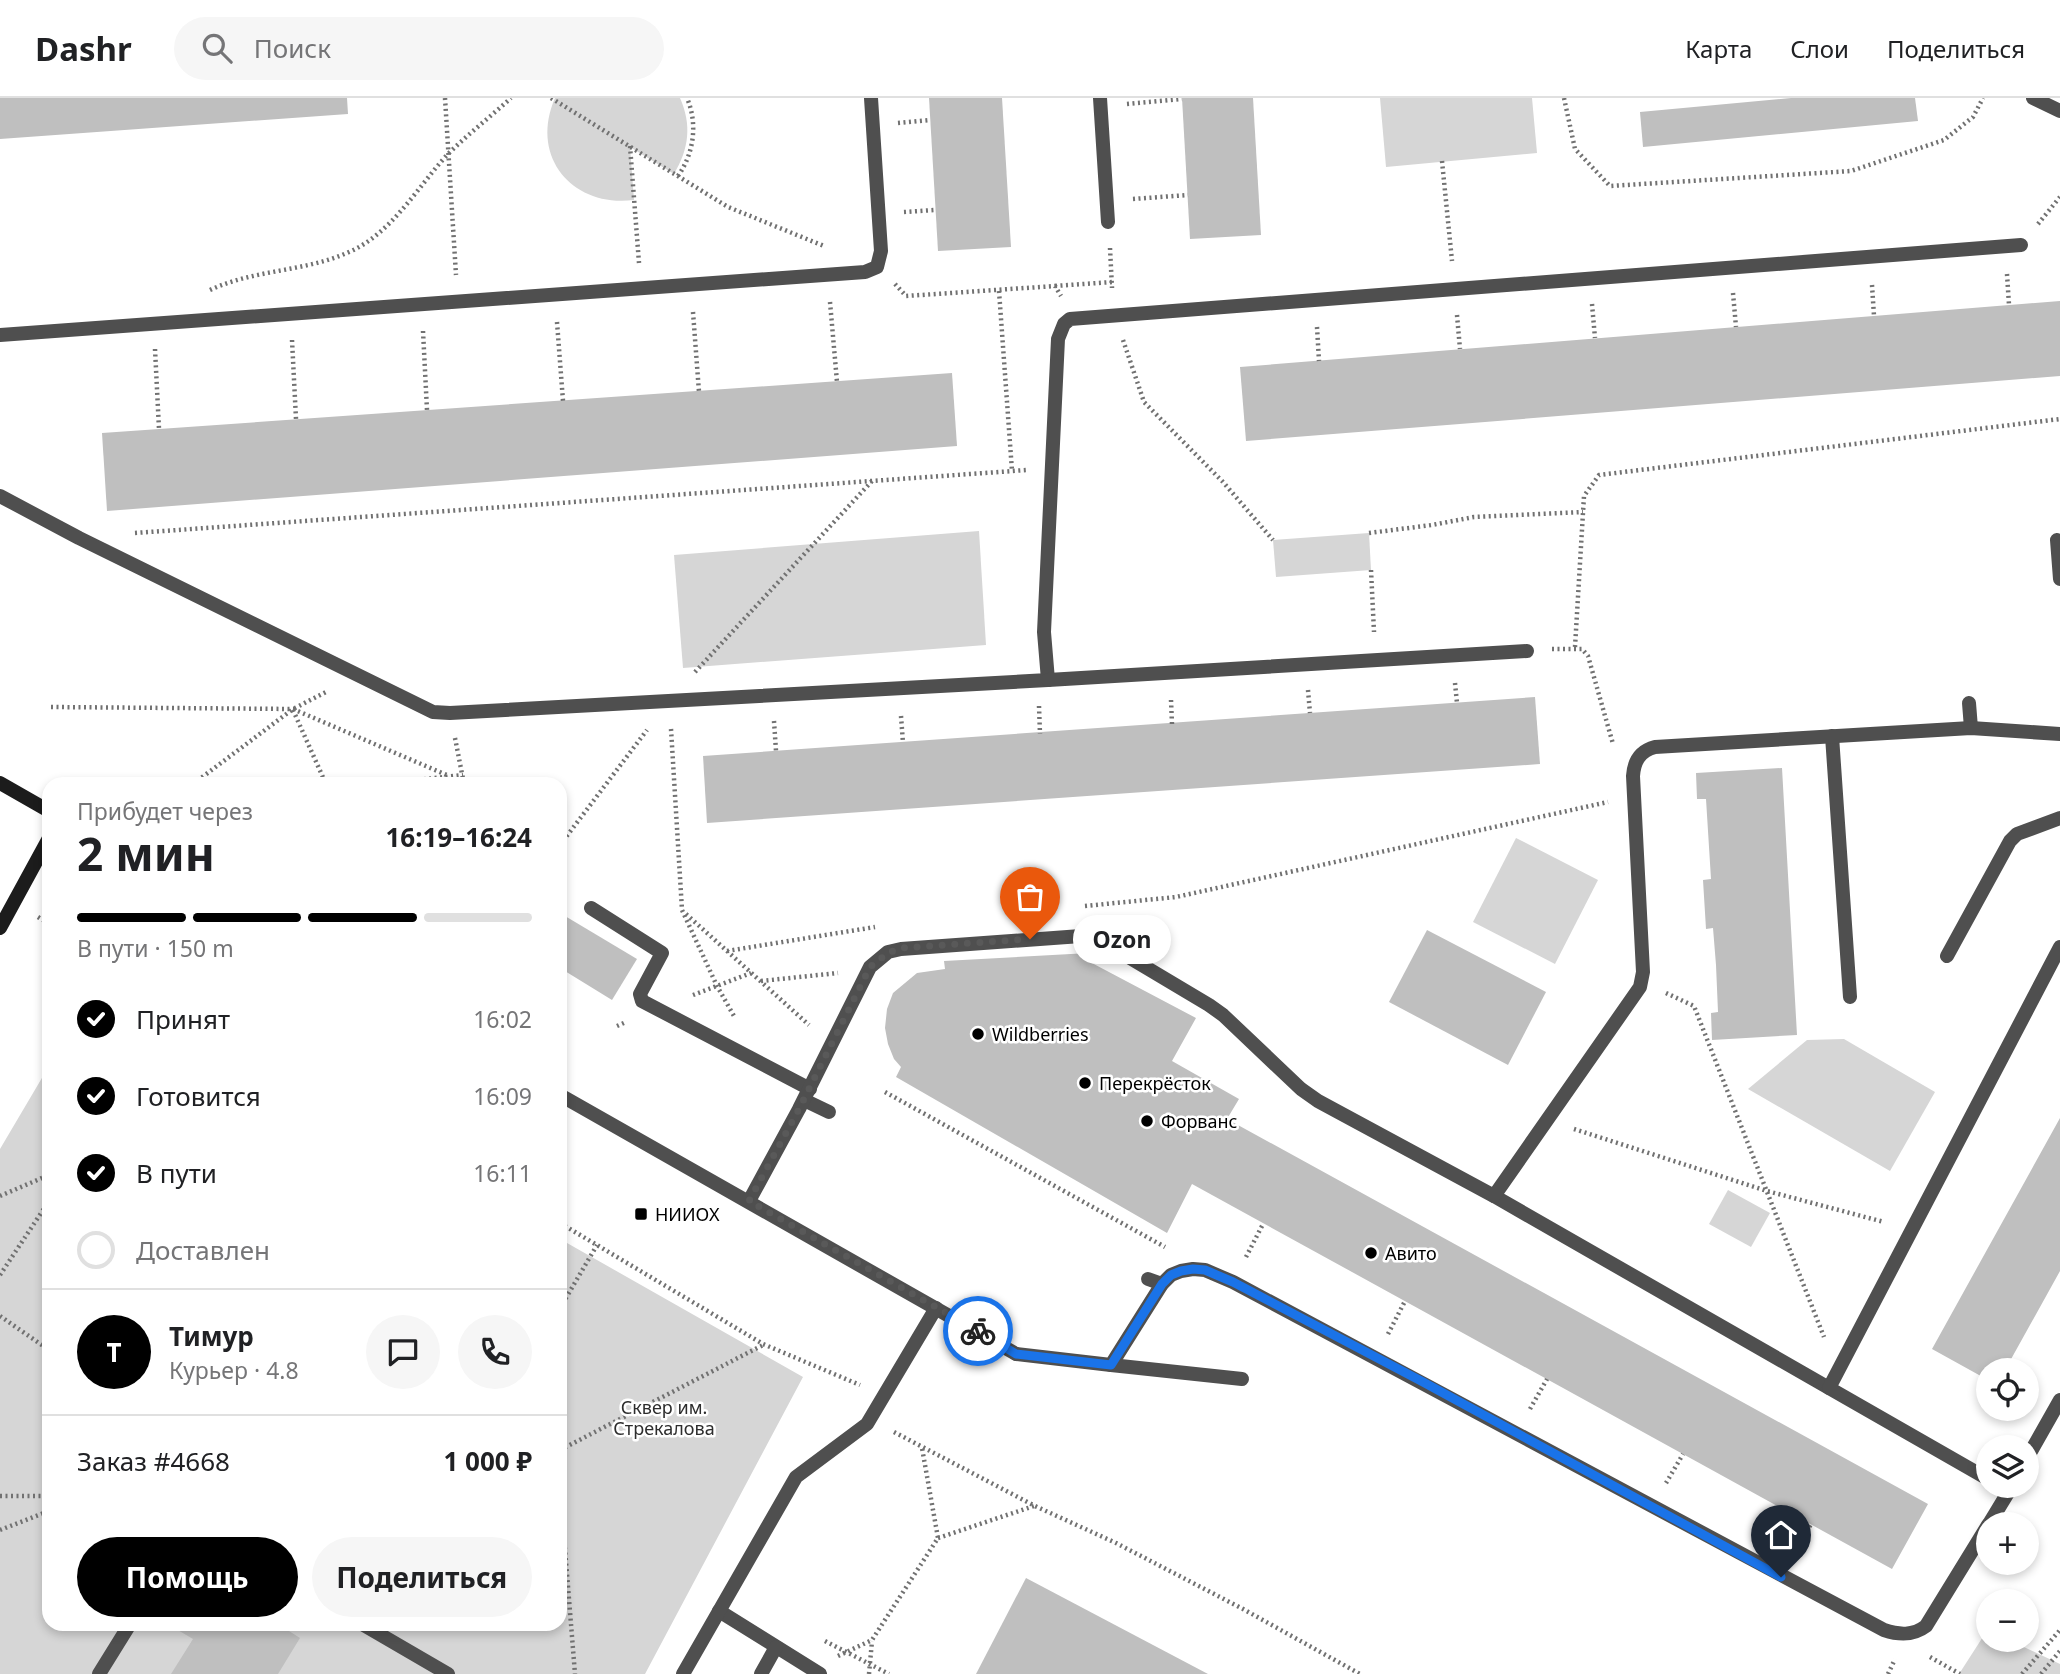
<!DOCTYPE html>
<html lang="ru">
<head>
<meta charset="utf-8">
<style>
	:root { --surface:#fff; --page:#f6f6f6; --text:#202124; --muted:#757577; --line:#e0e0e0; --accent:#000 }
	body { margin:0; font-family:"Noto Sans",sans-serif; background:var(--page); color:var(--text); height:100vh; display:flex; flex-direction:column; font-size:26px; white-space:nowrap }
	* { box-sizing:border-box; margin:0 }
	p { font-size:23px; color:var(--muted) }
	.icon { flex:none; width:38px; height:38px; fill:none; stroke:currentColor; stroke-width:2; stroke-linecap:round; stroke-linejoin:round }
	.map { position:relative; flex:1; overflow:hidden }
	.panel { position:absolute; left:42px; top:679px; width:525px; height:854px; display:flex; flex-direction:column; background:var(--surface); border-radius:21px; box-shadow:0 4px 10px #0003 }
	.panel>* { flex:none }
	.tools { position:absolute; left:1976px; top:1260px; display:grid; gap:14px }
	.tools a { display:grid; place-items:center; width:63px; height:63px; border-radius:50%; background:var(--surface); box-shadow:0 4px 10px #0003; font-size:35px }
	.pin { position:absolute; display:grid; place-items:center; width:60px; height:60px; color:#fff; margin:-72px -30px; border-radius:50% 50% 50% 0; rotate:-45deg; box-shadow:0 0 7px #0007 }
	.pin .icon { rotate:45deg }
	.courier { position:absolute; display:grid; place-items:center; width:70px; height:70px; margin:-35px; border:5px solid #1a73e8; border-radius:50%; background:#fff; color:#222; box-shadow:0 2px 9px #0007 }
	.bubble { position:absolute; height:49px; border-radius:24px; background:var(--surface); box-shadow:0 4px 10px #0003; font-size:23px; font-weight:700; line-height:49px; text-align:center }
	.overview em { font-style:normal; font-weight:700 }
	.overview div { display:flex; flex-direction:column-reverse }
	.overview { display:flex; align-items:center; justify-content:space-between; height:119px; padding:0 35px }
	h1 { font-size:46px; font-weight:700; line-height:52px }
	.bar { display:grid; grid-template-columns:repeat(4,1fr); gap:10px 7px; align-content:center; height:84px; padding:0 35px }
	.bar i { height:9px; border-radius:5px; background:var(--line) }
	.bar .selected { background:var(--accent) }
	.bar p { grid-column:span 4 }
	.line { display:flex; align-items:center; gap:18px; padding:0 35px; border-top:2px solid var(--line) }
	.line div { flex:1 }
	.round { display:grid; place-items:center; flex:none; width:74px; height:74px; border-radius:37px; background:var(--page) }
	ol { padding:0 35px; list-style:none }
	li { display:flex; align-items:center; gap:21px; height:77px }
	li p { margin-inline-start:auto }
	li .icon { padding:7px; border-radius:50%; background:var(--accent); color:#fff; stroke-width:4 }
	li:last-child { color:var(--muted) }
	li i { width:38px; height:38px; border:4px solid var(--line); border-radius:50% }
	.cta { display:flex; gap:14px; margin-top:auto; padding:14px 35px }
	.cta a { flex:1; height:80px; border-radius:42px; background:var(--accent); color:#fff; font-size:28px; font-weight:700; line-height:80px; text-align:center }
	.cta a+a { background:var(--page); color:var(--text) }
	header { display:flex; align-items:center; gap:42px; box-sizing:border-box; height:98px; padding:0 35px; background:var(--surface); border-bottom:2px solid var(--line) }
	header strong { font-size:33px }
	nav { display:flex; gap:38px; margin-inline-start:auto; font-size:24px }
	.search { width:490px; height:63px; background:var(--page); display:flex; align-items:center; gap:18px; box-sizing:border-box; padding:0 24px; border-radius:38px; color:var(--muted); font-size:26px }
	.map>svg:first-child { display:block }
	.green { fill:#d6d6d6 }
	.building { fill:#bfbfbf }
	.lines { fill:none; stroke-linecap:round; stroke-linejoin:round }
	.path { stroke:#717171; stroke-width:4.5; stroke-dasharray:2 3.5; stroke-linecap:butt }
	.service { stroke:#4f4f4f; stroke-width:14 }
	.minor { stroke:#4f4f4f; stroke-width:14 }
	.secondary { stroke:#1c1c1c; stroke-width:14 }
	.done { stroke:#595959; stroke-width:7; stroke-dasharray:0 12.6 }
	.route { stroke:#1a73e8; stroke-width:9 }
	.poi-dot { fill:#000; stroke:#fff; stroke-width:2.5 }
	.labels { text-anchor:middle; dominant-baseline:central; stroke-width:5; stroke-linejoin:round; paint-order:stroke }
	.poi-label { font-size:18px; fill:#000; stroke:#fff; text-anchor:start }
	.park-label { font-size:18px; fill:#2d2d2d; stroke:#fff }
</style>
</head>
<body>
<header>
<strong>Dashr</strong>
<div class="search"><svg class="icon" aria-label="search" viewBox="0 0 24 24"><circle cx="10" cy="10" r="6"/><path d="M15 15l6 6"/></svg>Поиск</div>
<nav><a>Карта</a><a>Слои</a><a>Поделиться</a></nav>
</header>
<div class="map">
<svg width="2060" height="1576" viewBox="0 0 2060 1576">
	<rect width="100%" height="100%" fill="#fff"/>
	<!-- green -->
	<g class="green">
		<path d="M555,0h125c12,27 9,51 -6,76l-44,-27 4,53c-61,8 -105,-43 -79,-102z"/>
		<polygon points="1380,0 1532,0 1537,55 1386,69"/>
		<polygon points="979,433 986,547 683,570 674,457"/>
		<polygon points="1369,435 1371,472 1276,479 1273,442"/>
		<polygon points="1516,740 1598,782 1555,866 1473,824"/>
		<polygon points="1844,941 1935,994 1890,1073 1748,991 1807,942"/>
		<polygon points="49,968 49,1526 560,1526 560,1141 803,1279 645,1576 0,1576 0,1051"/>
		<polygon points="1728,1092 1770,1115 1751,1149 1709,1126"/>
		<polygon points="1988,1531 1988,1542 2009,1542 2060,1566 2060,1576 1959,1576"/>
	</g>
	<!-- building -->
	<g class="building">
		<polygon points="0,0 347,0 348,16 0,41"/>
		<polygon points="929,0 1002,0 1011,149 938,153"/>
		<polygon points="1182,0 1253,0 1261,137 1190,141"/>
		<polygon points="1791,0 1915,0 1918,23 1643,49 1640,14"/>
		<polygon points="2060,203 2060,278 1246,343 1240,269"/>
		<polygon points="952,275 957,348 107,413 102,335"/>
		<polygon points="1535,599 1540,666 707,725 703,658"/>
		<polygon points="1782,670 1797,937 1712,942 1711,915 1718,914 1716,867 1713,830 1706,831 1703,782 1711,781 1706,701 1697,701 1696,675"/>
		<polygon points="560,815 637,861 612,902 560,870"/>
		<polygon points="1427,832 1546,894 1508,967 1389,904"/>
		<polygon points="1089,855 1090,864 1196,920 1172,963 1239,1001 1227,1021 1928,1406 1892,1471 1192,1086 1167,1135 896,979 901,969 894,961 888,946 885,930 887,911 893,895 917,875 945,871 944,863"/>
		<polygon points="2060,1020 2060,1173 2005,1272 1988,1272 1988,1282 1932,1251"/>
		<polygon points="1026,1480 1208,1576 976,1576"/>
		<polygon points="172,1526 278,1526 300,1540 278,1576 171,1576 193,1541 171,1528"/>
	</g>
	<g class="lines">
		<!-- path -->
		<g class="path">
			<polyline points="445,0 456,177"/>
			<polyline points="551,0 728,109 824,148"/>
			<polyline points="1564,0 1575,51 1610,88 1851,73 1944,42 1973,19 1983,0"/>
			<polyline points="1127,6 1182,1"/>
			<polyline points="898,25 930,22"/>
			<polyline points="630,48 639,165"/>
			<polyline points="1442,63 1452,163"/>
			<path d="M678,78c16,-23 20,-52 9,-78"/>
			<polyline points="1133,101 1188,97"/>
			<polyline points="904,114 935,112"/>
			<polyline points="2038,126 2060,99"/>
			<polyline points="1110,150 1112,190"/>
			<polyline points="2007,176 2009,207"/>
			<polyline points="895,186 906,198 1055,188 1061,198"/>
			<polyline points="1872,187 1874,218"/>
			<polyline points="1055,188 1112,184"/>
			<path d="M210,192c45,-21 95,-18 139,-38 42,-18 68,-64 98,-97 20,-20 43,-38 64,-57"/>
			<polyline points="999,193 1012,373"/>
			<polyline points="1733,195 1736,229"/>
			<polyline points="830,204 837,284"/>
			<polyline points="1592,206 1595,240"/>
			<polyline points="693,214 699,294"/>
			<polyline points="1457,217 1460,251"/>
			<polyline points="557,224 563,303"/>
			<polyline points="1317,229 1319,263"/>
			<polyline points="423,233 427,312"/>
			<polyline points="292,242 296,321"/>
			<polyline points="1123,242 1144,304 1223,384 1273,442"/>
			<polyline points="155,251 159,331"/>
			<polyline points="135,435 1027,372"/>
			<polyline points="1369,435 1432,427 1474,419 1583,414"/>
			<polyline points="1371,472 1374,534"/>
			<polyline points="1575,549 1584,398 1599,377 2060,321"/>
			<polyline points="1552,551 1582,551 1588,558 1613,646"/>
			<polyline points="695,574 872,383"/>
			<polyline points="1455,585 1457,605"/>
			<polyline points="1308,592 1310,615"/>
			<polyline points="1171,602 1172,626"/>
			<polyline points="1039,608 1040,636"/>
			<polyline points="51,609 293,611 449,678"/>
			<polyline points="293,612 326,686"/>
			<polyline points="901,618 903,645"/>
			<polyline points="774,623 776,653"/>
			<polyline points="671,631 682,812 717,888 734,918"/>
			<polyline points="455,640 464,686"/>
			<polyline points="193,686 293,611 328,593"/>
			<polyline points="380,686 463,677"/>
			<polyline points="560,747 647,632"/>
			<polyline points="1085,808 1176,799 1608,704"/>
			<polyline points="686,816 809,927"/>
			<polyline points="38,819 49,826"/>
			<polyline points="727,853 875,829"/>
			<polyline points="761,883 838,875"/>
			<polyline points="1666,895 1694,908 1824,1239"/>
			<polyline points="693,897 751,875"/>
			<polyline points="617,928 626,924"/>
			<polyline points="885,994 1165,1149"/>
			<polyline points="1574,1031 1767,1093 1884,1124"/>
			<polyline points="0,1098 49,1077"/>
			<polyline points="560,1125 763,1246 860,1287"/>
			<polyline points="1246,1159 1263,1126"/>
			<polyline points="0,1177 49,1103"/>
			<polyline points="560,1210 597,1147"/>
			<polyline points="0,1218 49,1252"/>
			<polyline points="1388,1236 1405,1203"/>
			<polyline points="1530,1311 1547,1281"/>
			<polyline points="894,1334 1035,1408 1116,1445 1243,1511 1360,1576"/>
			<polyline points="560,1352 763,1247"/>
			<polyline points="1666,1385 1683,1356"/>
			<polyline points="560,1389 575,1576"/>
			<polyline points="0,1398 49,1398"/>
			<polyline points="0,1432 49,1413"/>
			<polyline points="938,1440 1034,1408"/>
			<polyline points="1796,1453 1811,1426"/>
			<polyline points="825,1543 889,1576"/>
			<polyline points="838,1558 872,1542 938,1440 922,1350"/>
			<polyline points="1930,1559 1960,1576"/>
			<polyline points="869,1576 872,1543"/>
			<polyline points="1888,1576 1895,1561"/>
			<polyline points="2022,1576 2060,1532"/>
			<polyline points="2041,1576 2060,1553"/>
		</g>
		<!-- service -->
		<g class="service">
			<polyline points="1100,0 1108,124"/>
			<polyline points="0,237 865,174 877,169 881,153 871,0"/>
			<polyline points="0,398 79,440 433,614 450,615 1048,582 1044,534 1058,241 1064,226 1070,221 2021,147"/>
			<polyline points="2057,442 2060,481"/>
			<polyline points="1048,582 1527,553"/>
			<polyline points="1969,605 1971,630"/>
			<polyline points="1832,638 1850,899"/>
			<polyline points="591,810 662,855 640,896 642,903 810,991"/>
			<polyline points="1947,858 2010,743 2017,736 2060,720"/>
			<polyline points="804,1002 829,1014"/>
			<polyline points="1494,1098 1829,1290"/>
			<path d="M749,1103l50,-92 71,-142 18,-15 13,-3 180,-13 19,4 109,65 14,10 78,74 17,12 176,95 146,-209 3,-15 -10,-196c1,-15 7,-25 22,-29l316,-19 89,6"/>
			<polyline points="1148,1181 1162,1186"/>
			<path d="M1016,1256l95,11 51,-81 9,-9 10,-4 12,-2 12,1 28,12 651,348c15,5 29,6 42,-4l62,-101"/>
			<polyline points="1111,1267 1242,1281"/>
			<polyline points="2026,1362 2060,1302"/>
			<polyline points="1988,1381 1829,1290 2060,849"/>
			<polyline points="1989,1426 2009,1393"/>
			<polyline points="719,1513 820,1576"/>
			<polyline points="362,1526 448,1576"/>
			<polyline points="99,1576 130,1526"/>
			<polyline points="761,1576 776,1549"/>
		</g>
		<!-- minor -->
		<g class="minor">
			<polyline points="2033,0 2060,13"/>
			<polyline points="560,997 1016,1256"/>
			<polyline points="683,1576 796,1379 867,1326 936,1210"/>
		</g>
		<!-- secondary -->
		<g class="secondary">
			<polyline points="0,685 49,713"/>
			<polyline points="0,830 49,740"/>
		</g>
	</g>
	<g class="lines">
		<!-- done -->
		<polyline class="done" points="978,1233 749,1103 799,1011 870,869 888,855 901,850 1030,841"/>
		<!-- route -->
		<polyline class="route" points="978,1233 1016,1256 1111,1267 1162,1186 1171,1177 1181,1173 1193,1171 1205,1172 1233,1184 1423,1284 1781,1479"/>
	</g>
	<!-- markers -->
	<g class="poi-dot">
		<circle cx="978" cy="936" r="7"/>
		<circle cx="1085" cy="985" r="7"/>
		<circle cx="1147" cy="1023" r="7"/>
		<rect x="634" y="1109" width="14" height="14" rx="3.5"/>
		<circle cx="1371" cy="1155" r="7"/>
	</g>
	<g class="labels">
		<!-- poi labels -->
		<g class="poi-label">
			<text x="992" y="936">Wildberries</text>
			<text x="1099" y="985">Перекрёсток</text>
			<text x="1161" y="1023">Форванс</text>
			<text x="655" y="1116">НИИОХ</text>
			<text x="1385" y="1155">Авито</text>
		</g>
		<!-- park labels -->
		<g class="park-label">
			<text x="664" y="1309">Сквер им.<tspan x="664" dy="21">Стрекалова</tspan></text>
		</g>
	</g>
</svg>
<div class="tools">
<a><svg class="icon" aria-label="locate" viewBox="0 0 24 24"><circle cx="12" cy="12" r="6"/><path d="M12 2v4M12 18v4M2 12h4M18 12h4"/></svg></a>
<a><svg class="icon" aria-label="layers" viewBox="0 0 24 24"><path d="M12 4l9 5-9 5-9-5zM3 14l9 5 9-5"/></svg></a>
<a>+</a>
<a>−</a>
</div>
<div class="pin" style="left:1030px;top:841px;background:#ea580c"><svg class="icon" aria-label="bag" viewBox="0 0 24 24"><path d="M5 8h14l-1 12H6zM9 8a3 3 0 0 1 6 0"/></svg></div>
<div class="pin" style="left:1781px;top:1479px;background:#1f2937"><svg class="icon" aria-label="home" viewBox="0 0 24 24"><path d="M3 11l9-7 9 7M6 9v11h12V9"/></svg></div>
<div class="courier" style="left:978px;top:1233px"><svg class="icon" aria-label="bike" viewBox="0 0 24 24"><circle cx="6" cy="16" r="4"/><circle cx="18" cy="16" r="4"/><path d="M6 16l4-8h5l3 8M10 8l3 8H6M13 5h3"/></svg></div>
<div class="bubble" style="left:1073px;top:817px;width:98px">Ozon</div>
<section class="panel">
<div class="overview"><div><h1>2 мин</h1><p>Прибудет через</p></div><em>16:19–16:24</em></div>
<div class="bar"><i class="selected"></i><i class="selected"></i><i class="selected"></i><i></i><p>В пути · 150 m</p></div>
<ol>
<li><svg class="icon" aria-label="check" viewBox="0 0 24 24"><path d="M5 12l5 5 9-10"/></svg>Принят<p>16:02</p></li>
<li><svg class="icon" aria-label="check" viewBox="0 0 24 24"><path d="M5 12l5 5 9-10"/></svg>Готовится<p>16:09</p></li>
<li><svg class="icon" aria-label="check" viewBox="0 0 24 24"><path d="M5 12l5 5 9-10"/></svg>В пути<p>16:11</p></li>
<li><i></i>Доставлен</li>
</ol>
<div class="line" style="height:126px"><b class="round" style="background:var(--accent);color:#fff">Т</b><div><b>Тимур</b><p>Курьер · 4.8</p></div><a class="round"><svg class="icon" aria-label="chat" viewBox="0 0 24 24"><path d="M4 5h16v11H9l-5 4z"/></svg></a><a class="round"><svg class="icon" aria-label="phone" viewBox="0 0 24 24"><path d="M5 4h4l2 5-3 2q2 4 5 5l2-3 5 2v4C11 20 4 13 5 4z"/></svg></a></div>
<div class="line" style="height:91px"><div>Заказ #4668</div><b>1 000 ₽</b></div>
<div class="cta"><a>Помощь</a><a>Поделиться</a></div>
</section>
</div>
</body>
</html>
